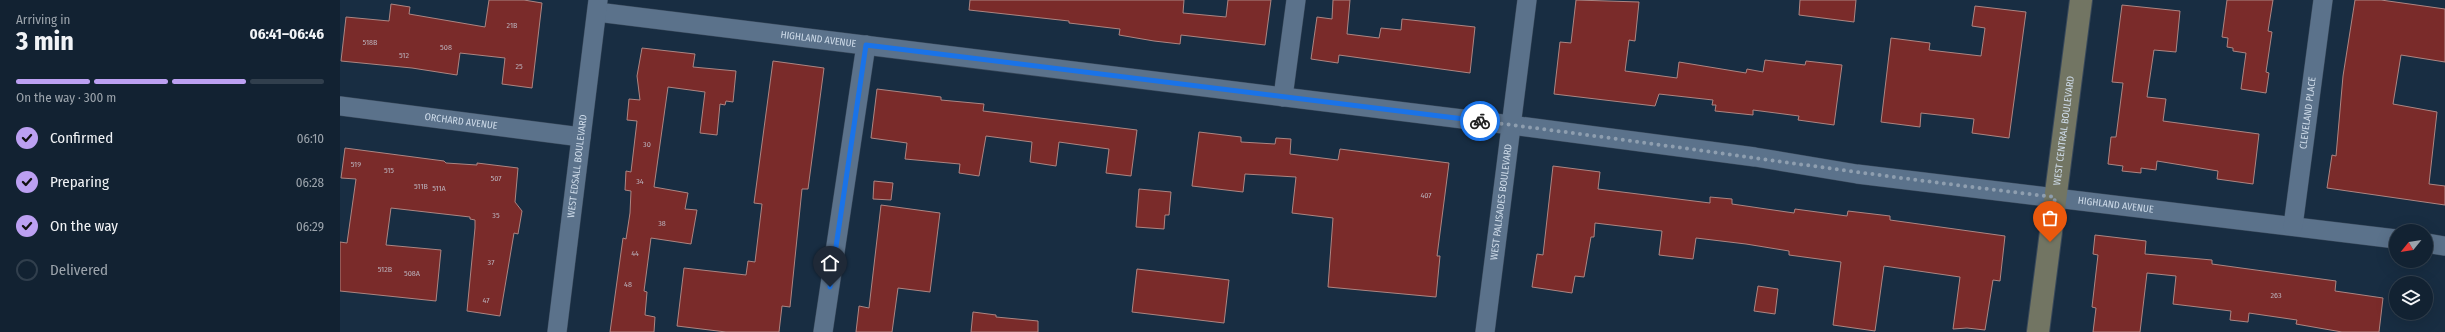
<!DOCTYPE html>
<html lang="en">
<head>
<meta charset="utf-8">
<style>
	:root { --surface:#122232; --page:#1f2f3e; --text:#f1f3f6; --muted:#9ca4ac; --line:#313f4d; --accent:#bca0f2 }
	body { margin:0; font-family:"Fira Sans Condensed",sans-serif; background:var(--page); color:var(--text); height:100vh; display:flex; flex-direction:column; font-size:15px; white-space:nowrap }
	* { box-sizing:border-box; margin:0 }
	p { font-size:13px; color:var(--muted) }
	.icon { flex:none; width:22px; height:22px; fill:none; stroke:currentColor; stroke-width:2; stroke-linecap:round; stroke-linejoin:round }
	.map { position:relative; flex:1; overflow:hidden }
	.side { display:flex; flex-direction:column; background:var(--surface); width:340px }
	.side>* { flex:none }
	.needle { width:26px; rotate:240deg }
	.buttons { position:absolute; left:2049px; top:224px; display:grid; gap:8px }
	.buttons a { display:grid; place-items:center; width:44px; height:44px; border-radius:50%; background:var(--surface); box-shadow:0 4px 16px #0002,0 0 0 1px var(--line); font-size:20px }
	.pin { position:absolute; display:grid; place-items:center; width:34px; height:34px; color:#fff; margin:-41px -17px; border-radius:50% 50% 50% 0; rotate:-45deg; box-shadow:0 0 4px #0007 }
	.pin .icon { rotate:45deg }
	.courier { position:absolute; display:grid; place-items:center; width:40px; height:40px; margin:-20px; border:3px solid #1a73e8; border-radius:50%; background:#fff; color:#222; box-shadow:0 1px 5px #0007 }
	.overview em { font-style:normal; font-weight:700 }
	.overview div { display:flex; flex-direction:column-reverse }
	.overview { display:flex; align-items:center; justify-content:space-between; height:68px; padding:0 16px }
	h1 { font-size:26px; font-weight:700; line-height:30px }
	.bar { display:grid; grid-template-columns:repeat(4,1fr); gap:6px 4px; align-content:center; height:48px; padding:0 16px }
	.bar i { height:5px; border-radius:3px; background:var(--line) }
	.bar .current { background:var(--accent) }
	.bar p { grid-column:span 4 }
	ol { padding:0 16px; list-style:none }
	li { display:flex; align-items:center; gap:12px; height:44px }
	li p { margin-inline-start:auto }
	li .icon { padding:4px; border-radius:50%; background:var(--accent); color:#111; stroke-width:4 }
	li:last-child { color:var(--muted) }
	li i { width:22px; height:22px; border:2px solid var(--line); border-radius:50% }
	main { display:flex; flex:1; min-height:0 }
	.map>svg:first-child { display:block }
	.building { fill:#7a2b2a; stroke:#ac8582 }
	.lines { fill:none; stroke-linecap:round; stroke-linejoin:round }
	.minor-casing { stroke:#38485a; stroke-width:20 }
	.secondary-casing { stroke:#38485a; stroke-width:24 }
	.minor { stroke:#5b728b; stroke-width:19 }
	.secondary { stroke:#727563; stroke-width:22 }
	.done { stroke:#8e9eaf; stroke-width:4; stroke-dasharray:0 7.2 }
	.route { stroke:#1a73e8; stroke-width:5 }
	.labels { text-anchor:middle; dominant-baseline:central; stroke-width:3; stroke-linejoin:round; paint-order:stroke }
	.number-label { font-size:8px; fill:#b9afb9 }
	.street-label { font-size:10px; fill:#cedbe9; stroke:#0f2338 }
</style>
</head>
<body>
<main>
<section class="side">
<div class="overview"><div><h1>3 min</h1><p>Arriving in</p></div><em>06:41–06:46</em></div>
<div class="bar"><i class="current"></i><i class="current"></i><i class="current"></i><i></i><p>On the way · 300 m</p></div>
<ol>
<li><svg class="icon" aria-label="check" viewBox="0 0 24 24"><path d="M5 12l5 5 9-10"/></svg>Confirmed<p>06:10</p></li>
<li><svg class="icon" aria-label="check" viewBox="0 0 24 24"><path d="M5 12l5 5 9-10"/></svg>Preparing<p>06:28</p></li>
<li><svg class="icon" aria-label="check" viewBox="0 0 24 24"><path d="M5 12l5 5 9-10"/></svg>On the way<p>06:29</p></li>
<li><i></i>Delivered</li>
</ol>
</section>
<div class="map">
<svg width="2105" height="332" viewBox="0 0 2105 332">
	<rect width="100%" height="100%" fill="#182d42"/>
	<!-- building -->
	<g class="building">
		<polygon points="149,0 184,0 202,3 192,88 162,84 165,58 120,53 117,75 72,68 1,61 6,17 49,21 51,4 70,7 69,14 145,27"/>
		<polygon points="630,0 844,0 843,13 886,17 888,0 931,0 925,45 841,35 840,44 814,41 779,35 780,29 729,23 729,21 629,10"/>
		<polygon points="993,0 1010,0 1007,34 1039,38 1041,28 1061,30 1062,19 1135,27 1130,73 999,55 998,63 971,59 977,17 992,19"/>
		<polygon points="1236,0 1299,2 1295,41 1289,40 1285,71 1337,78 1339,62 1406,73 1407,69 1423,72 1425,60 1465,65 1466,61 1502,65 1494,125 1458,120 1459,116 1413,110 1413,115 1375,111 1376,105 1372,105 1373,100 1319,94 1315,106 1214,94 1220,42 1231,43"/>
		<polygon points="1460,0 1516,0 1514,22 1459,15"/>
		<polygon points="1887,0 1933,0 1928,31 1932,32 1926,72 1929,73 1926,93 1901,89 1906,53 1893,51 1893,48 1887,47 1888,38 1882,37"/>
		<polygon points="2015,0 2041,0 2105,9 2105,62 2061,55 2053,104 2097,112 2089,184 2105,186 2105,205 1987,188 1992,155 1996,156 2003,76"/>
		<polygon points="1782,5 1840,11 1836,52 1814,50 1807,97 1826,99 1823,121 1919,134 1913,184 1877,179 1878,171 1817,161 1816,170 1801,168 1801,173 1782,171 1783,166 1768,164 1771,137 1776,137 1783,83 1772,82"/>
		<polygon points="1635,6 1686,12 1669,138 1632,133 1634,119 1581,113 1580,127 1541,122 1551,38 1590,43 1589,50 1641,56 1645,28 1632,26"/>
		<polygon points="302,48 355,54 353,67 396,71 393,102 386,101 385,105 380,104 377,135 360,133 365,92 328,87 314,187 348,193 345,209 357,210 351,244 311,238 304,291 307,292 305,315 315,317 314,332 270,332 283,238 286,239 290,213 291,191 285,190 286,171 291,172 297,121 287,120 289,99 300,100 297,76"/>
		<polygon points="433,61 484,68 468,189 462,189 450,307 442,306 439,332 386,332 337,326 344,268 406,275 408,261 415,262 422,204 414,203"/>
		<polygon points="537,89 601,97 601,100 644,104 643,111 797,130 791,176 766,173 769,149 719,142 716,166 690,162 692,142 646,136 639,176 619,173 620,164 565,159 567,143 531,138"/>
		<polygon points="859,132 901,137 901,142 935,144 936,138 951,139 950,154 998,160 1000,149 1109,163 1097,256 1100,256 1096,297 988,287 993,218 952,213 956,177 905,174 903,192 852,186"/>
		<polygon points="5,148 104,161 106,163 137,165 137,163 178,168 175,202 182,211 178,234 174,233 160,316 127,311 135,228 135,220 130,219 130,217 51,208 46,245 101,250 96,301 0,291 0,242 7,243 16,179 1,178"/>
		<polygon points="1213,166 1260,172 1258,189 1370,203 1370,197 1392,199 1392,204 1454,213 1455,209 1507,216 1508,211 1550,216 1550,220 1665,236 1660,281 1653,280 1645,330 1627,328 1613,329 1620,277 1544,266 1535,331 1493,325 1501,262 1449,255 1449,251 1406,244 1356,238 1353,259 1319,255 1322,231 1255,223 1254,237 1251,237 1244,277 1235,276 1232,293 1192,287 1197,254 1203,255"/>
		<polygon points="534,181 553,183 551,200 533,199"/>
		<polygon points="799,189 831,192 829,215 825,215 824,229 796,227"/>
		<polygon points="541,205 600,213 590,292 558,288 552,332 516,332 519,306 529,308"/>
		<polygon points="1755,235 1806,241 1805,254 1872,260 1872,264 1996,281 1995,291 2043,298 2039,332 2002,332 1956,324 1957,320 1909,313 1908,322 1890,320 1891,311 1833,304 1836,276 1807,273 1800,332 1753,332 1756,308 1752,307 1758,255 1753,254"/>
		<polygon points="797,269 889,280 884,323 792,312"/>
		<polygon points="1418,286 1438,289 1435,314 1414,311"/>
		<polygon points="633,312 656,315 656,317 698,321 698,332 631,332"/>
	</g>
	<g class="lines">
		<!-- minor casing -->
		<g class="minor-casing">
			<g id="minor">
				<path id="s1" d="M257,12l914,113 244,32 102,17 539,65"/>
				<polyline points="943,97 956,0"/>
				<path id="s2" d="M0,106l241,31"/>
				<path id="s3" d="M1953,226l30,-226"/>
				<polyline points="2086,243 2105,246"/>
				<path id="s4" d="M217,332l41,-332"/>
				<polyline points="483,332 526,45"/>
				<path id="s5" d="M1145,332l42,-332"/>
			</g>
		</g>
		<!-- secondary casing -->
		<g class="secondary-casing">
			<g id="secondary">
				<path id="s6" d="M1698,332l43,-332"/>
			</g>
		</g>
		<!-- minor -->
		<use href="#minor" class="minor"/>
		<!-- secondary -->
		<use href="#secondary" class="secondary"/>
	</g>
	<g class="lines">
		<!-- done -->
		<path class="done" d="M1140,121c192,24 383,54 575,76l-5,45"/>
		<!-- route -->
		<polyline class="route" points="490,287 526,45 1140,121"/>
	</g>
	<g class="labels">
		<!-- number labels -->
		<g class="number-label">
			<text x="172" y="25">21B</text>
			<text x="30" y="42">518B</text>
			<text x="106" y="47">508</text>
			<text x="64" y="55">512</text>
			<text x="179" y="66">25</text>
			<text x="307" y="144">30</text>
			<text x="16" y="164">519</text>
			<text x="49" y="170">515</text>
			<text x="156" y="178">507</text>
			<text x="300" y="181">34</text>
			<text x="81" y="186">511B</text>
			<text x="99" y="188">511A</text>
			<text x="1086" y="195">407</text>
			<text x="156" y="215">35</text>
			<text x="322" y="223">38</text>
			<text x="295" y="253">44</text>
			<text x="151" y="262">37</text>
			<text x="45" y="269">512B</text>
			<text x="72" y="273">508A</text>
			<text x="288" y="284">48</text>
			<text x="1936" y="295">263</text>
			<text x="146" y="300">47</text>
		</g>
		<!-- street labels -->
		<g class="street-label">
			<text stroke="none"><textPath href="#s1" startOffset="223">HIGHLAND AVENUE</textPath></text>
			<text stroke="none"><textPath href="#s3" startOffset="114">CLEVELAND PLACE</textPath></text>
			<text stroke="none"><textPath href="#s2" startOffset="122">ORCHARD AVENUE</textPath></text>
			<text stroke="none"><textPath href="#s6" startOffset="203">WEST CENTRAL BOULEVARD</textPath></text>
			<text stroke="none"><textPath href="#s4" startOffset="167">WEST EDSALL BOULEVARD</textPath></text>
			<text stroke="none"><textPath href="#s5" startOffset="131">WEST PALISADES BOULEVARD</textPath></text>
			<text stroke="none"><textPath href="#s1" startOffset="1531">HIGHLAND AVENUE</textPath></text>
		</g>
	</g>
</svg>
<div class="buttons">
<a><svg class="needle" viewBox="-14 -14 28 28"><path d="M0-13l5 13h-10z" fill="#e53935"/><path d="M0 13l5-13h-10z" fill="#9ca4ac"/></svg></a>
<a><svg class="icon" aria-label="layers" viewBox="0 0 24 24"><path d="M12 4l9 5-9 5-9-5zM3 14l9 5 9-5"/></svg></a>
</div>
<div class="pin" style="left:1710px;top:242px;background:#ea580c"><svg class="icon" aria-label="bag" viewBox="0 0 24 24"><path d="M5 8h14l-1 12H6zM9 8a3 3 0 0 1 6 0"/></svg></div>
<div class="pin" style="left:490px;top:287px;background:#1f2937"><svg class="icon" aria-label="home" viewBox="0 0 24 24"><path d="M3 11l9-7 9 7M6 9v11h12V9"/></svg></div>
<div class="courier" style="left:1140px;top:121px"><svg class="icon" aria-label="bike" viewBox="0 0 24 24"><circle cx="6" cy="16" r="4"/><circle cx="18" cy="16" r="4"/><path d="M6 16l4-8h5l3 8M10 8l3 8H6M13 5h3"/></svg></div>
</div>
</main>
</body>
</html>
